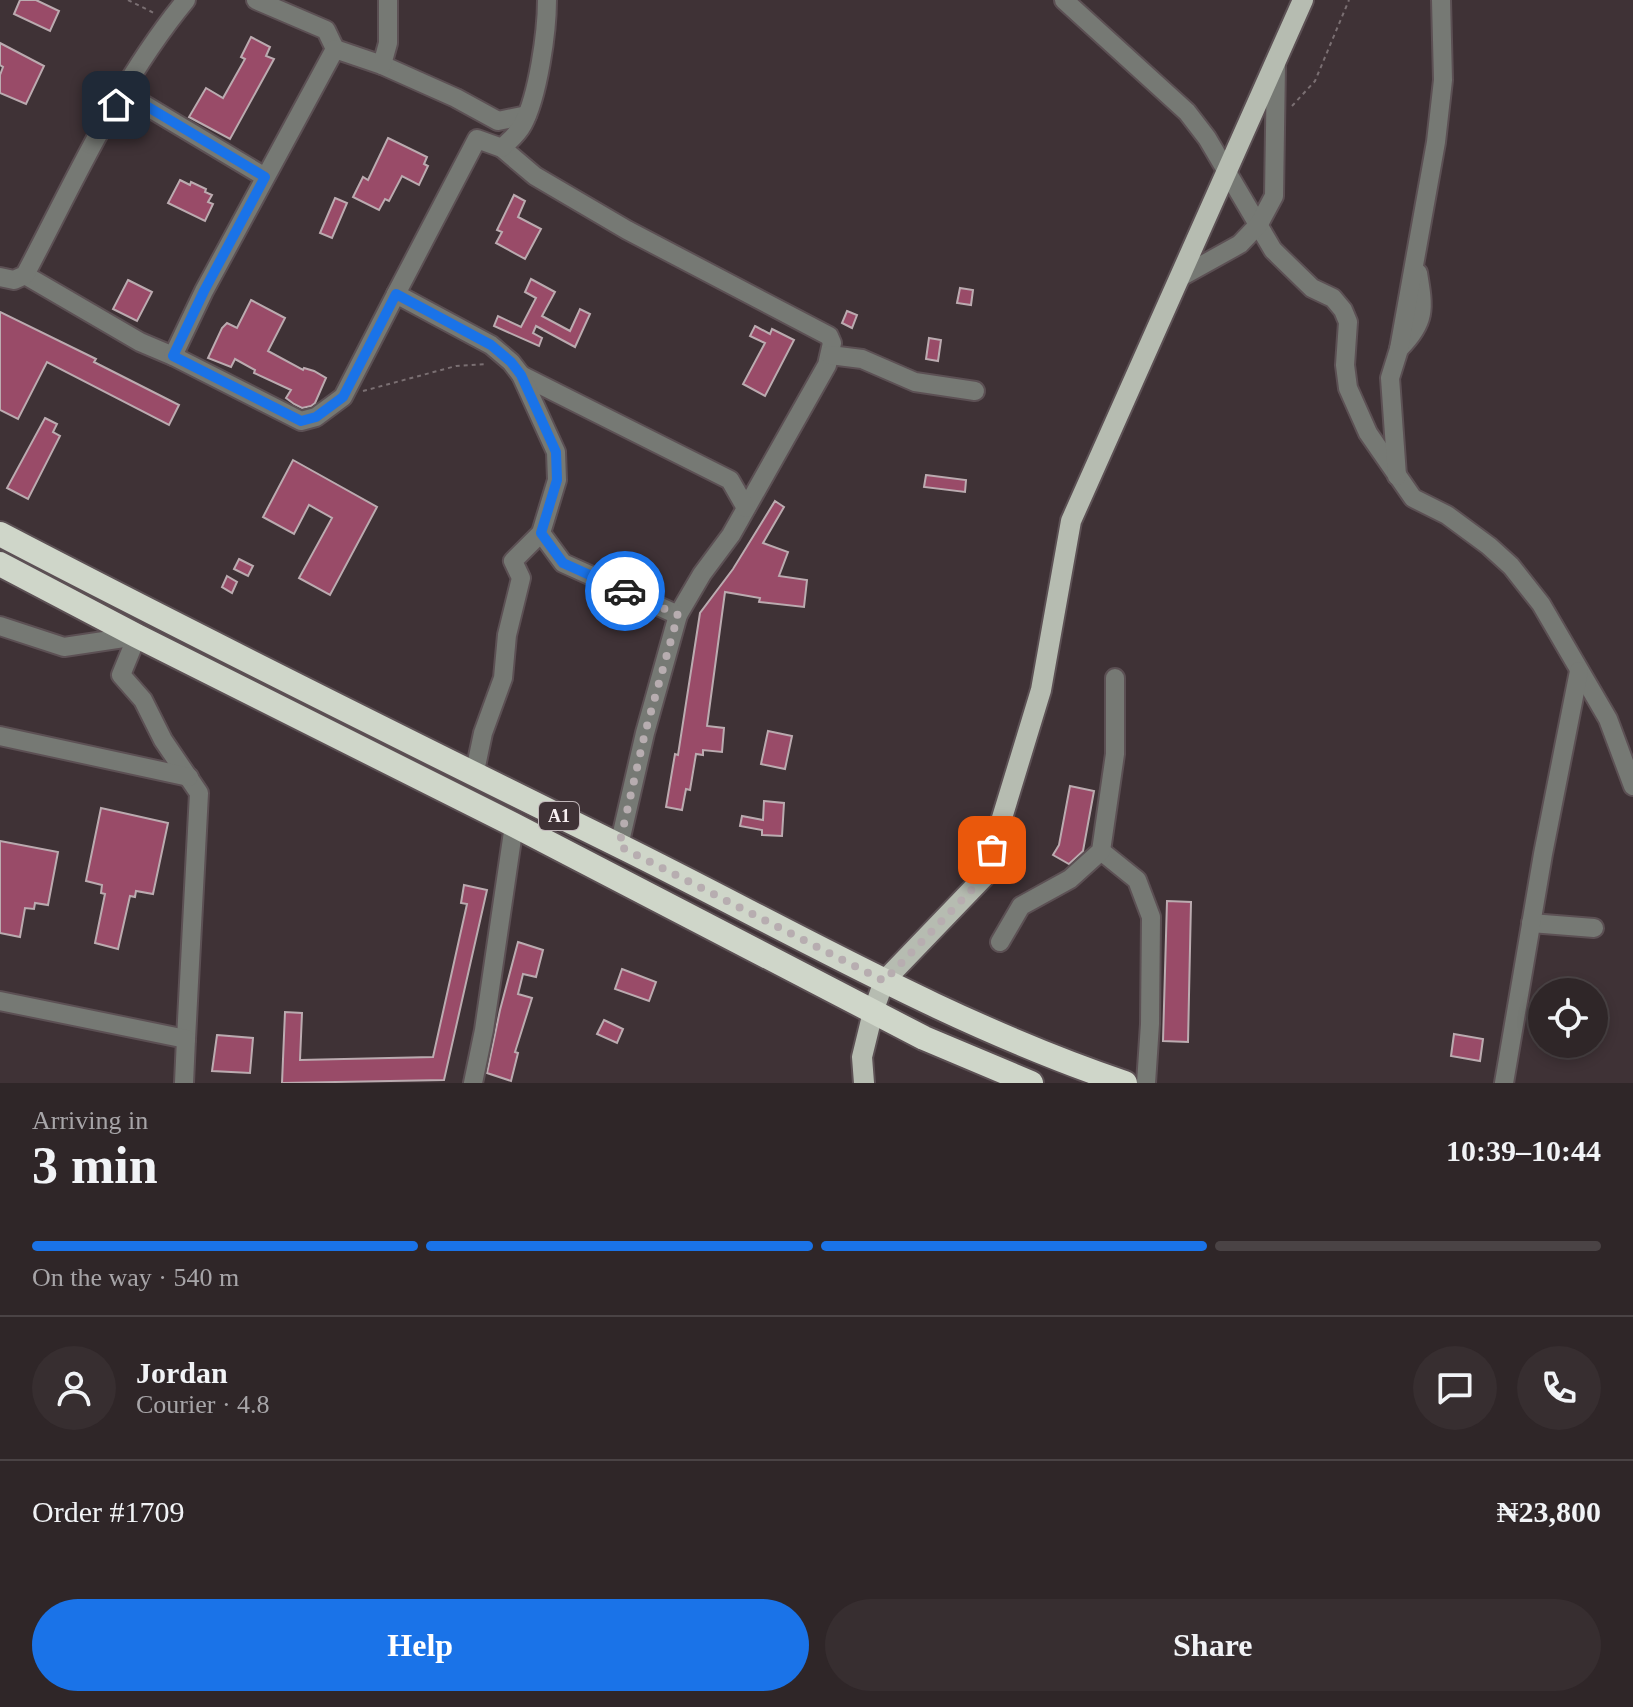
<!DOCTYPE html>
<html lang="en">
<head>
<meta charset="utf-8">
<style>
	:root { --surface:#2f2628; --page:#372e30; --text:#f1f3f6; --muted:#a7a5a8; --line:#4a4345; --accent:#1a73e8 }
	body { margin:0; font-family:Georgia,serif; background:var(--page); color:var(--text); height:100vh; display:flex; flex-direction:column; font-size:30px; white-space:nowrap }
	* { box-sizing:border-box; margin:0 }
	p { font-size:26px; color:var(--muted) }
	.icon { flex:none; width:44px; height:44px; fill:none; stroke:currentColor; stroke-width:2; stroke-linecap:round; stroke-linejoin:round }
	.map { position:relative; height:1083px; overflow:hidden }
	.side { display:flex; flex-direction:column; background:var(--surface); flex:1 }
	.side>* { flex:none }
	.fabs { position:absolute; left:1528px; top:978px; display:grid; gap:16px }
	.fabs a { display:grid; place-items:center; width:80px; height:80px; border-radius:50%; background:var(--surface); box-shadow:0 4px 12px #0003,0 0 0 2px var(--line); font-size:40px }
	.pin { position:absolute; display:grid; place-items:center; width:68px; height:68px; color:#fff; margin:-34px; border-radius:16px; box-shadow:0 4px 12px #0006 }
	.courier { position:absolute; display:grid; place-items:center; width:80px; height:80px; margin:-40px; border:6px solid #1a73e8; border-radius:50%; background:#fff; color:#222; box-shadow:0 2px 10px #0007 }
	.summary em { font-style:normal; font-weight:700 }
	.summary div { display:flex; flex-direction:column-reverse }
	.summary { display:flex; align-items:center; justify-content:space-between; height:136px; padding:0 32px }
	h1 { font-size:52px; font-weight:700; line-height:60px }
	.bar { display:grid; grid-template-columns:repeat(4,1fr); gap:12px 8px; align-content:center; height:96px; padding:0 32px }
	.bar i { height:10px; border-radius:6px; background:var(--line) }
	.bar .selected { background:var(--accent) }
	.bar p { grid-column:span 4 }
	.line { display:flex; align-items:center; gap:20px; padding:0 32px; border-top:2px solid var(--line) }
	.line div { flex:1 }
	.round { display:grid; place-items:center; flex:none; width:84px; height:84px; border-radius:42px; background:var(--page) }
	.primary-button { display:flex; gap:16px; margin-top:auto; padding:16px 32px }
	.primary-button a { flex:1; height:92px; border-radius:48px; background:var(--accent); color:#fff; font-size:32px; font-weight:700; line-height:92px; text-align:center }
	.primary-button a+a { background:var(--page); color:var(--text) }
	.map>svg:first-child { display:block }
	.building { fill:#994b68; stroke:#bbabb0; stroke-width:2 }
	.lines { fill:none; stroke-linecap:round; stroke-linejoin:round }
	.minor-casing { stroke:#5c5054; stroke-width:22 }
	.major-casing { stroke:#5c5054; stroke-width:24 }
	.highway-casing { stroke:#5c5054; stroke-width:28 }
	.path { stroke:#7a6f72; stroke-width:2; stroke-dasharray:4 4; stroke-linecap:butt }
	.minor { stroke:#767974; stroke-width:18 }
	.major { stroke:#b6bcb1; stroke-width:20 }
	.highway { stroke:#cfd6c9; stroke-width:24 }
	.done { stroke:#b7adb0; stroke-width:8; stroke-dasharray:0 14.4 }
	.route { stroke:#1a73e8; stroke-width:10 }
	.labels { text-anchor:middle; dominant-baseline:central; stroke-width:6; stroke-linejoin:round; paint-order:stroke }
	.shield { fill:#3f3236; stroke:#c0b6b9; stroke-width:2 }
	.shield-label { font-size:18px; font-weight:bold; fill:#f7eff1 }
</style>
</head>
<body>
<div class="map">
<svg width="1633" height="1083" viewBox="0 0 1633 1083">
	<rect width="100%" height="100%" fill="#3f3236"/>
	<!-- building -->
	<g class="building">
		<polygon points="20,0 36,0 59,11 50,31 14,14"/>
		<polygon points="251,37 270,47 266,56 274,59 230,139 189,117 206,88 223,98 245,59 241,57"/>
		<polygon points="0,43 44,66 26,104 0,93 0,75 3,67 0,65"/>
		<polygon points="388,138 427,157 424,164 428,166 419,185 402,176 389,201 385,199 379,210 353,197 363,177 368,180"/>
		<polygon points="180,180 190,185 191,182 206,189 205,192 212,195 208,202 213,204 205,221 168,203"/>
		<polygon points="514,195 525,201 518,217 541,229 525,259 496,243 502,232 497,230"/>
		<polygon points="335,198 347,203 332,238 320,233"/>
		<polygon points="531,279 555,292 542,316 570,331 580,309 590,314 575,347 536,326 533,333 542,338 539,346 494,326 498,316 521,327 536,298 525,292"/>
		<polygon points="128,280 152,292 137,321 113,309"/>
		<polygon points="960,288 973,290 971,305 957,303"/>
		<polygon points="251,300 285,318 268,351 303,370 304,368 314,371 326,378 315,403 311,406 302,408 294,404 286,398 291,390 254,373 255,370 235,359 231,367 208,358 222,328 227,323 237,328"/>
		<polygon points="847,311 857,315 852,328 842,323"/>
		<polygon points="0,312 96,359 94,362 179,405 169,425 47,362 18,419 0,410"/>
		<polygon points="755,326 770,334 772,329 794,340 765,396 743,384 765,343 750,336"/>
		<polygon points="929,338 941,340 938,361 926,359"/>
		<polygon points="45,418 57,424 53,432 60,436 28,499 7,488"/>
		<polygon points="293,460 377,507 330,595 299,578 332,518 309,505 294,534 263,517"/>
		<polygon points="926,475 966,480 965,492 924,487"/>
		<polygon points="775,501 784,507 763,543 788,552 779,576 807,580 804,607 759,602 760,598 725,592 707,726 724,728 722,752 703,750 703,755 696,754 690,790 686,789 682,810 666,807 675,754 678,755 700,613 733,569"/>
		<polygon points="239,559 253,566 248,576 234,569"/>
		<polygon points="227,576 237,582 232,593 222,587"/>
		<polygon points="768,731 792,736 785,769 761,764"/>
		<polygon points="1070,786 1094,791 1083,851 1069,864 1053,855 1059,845"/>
		<polygon points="764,801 784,803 782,836 762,835 762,830 740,826 742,816 763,820"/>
		<polygon points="101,808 168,823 153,894 136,891 135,897 130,896 118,949 95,943 105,894 101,893 102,885 86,881"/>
		<polygon points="0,841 58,852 48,905 35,903 34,909 25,908 20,937 0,933"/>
		<polygon points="464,885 487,890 444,1080 282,1083 285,1012 302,1013 300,1060 433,1057 467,904 461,903"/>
		<polygon points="1167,901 1191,902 1188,1042 1163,1041"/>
		<polygon points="518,942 543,950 536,977 523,974 518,994 532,998 515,1052 518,1053 511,1081 487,1073 500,1010"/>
		<polygon points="622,969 656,982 649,1001 615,989"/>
		<polygon points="604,1020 623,1029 617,1043 597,1034"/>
		<polygon points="1454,1034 1483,1039 1480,1061 1451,1056"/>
		<polygon points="217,1035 253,1038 250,1073 212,1071"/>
	</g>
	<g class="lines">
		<!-- minor casing -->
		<g class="minor-casing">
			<g id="minor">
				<polyline points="256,0 326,30 335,49"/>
				<polyline points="1064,0 1187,112 1207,138 1273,250 1312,288 1333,298 1343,310 1348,322 1345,365 1348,388 1368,433 1413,498 1447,515 1489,546 1511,566 1541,604 1608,719 1633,786"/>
				<polyline points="382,65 456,98 498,121 527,115"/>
				<polyline points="123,92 265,177"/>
				<polyline points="502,148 535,176 627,230 829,336 832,343 827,365 731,535 702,574 678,615 645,733 619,846"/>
				<polyline points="25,275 140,342 173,356 204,291 335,49 382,65 388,43 388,0"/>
				<path d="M0,277l14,3 11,-5c49,-93 94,-194 161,-275"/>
				<polyline points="1179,278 1240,244 1259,224 1274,196 1276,63"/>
				<path d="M1399,349c27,-27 25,-40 19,-76"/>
				<polyline points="830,355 862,359 915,382 975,391"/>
				<polyline points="173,356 301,421 316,417 343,397 396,294"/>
				<polyline points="521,375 730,480 746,508"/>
				<polyline points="1397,476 1390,378 1399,349 1436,142 1443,80 1441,0"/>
				<polyline points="541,533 563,563 678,615"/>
				<polyline points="0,626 64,647 137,636"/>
				<polyline points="137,636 121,675 143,700 163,740 199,793 186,1039"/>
				<polyline points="0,736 189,777"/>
				<path d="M474,776l9,-43 20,-55 4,-43 14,-57 -8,-17 28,-28 16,-53 -1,-28 -35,-77 -10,-13 -20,-17 -95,-51 81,-155 25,9c8,-8 16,-14 21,-24 15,-28 24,-92 24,-124"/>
				<polyline points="1101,851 1137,880 1151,917 1150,1024 1146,1083"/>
				<polyline points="1531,923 1594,928"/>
				<polyline points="1000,942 1021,906 1070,879 1101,851 1115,754 1115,678"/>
				<polyline points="0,1001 186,1039 184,1083"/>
				<polyline points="473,1083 484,1030 514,825"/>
				<polyline points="1504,1083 1543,854 1579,671"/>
			</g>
		</g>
		<!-- major casing -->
		<g class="major-casing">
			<polyline id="major" points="864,1083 862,1057 873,1012 884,981 984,877 1041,690 1071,521 1303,0"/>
		</g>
		<!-- highway casing -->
		<g class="highway-casing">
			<g id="highway">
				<path d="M0,534c205,107 411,209 618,311 168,83 329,178 507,238"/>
				<polyline points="0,564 137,636 514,825 924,1038 1031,1083"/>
			</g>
		</g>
		<!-- path -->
		<g class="path">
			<polyline points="128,0 156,14"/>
			<polyline points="1292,106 1315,81 1349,0"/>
			<polyline points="363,391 456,366 486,364"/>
		</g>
		<!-- minor -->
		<use href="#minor" class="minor"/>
		<!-- major -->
		<use href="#major" class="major"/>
		<!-- highway -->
		<use href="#highway" class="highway"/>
	</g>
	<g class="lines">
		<!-- done -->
		<polyline class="done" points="625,591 678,615 645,733 619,846 884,981 984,877 992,850"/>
		<!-- route -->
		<polyline class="route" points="116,105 123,92 265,177 204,291 173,356 301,421 316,417 343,397 396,294 491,345 511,362 521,375 556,452 557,480 541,533 563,563 625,591"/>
	</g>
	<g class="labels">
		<!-- shield labels -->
		<rect class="shield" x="539" y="802" width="40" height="28" rx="6"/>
		<g class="shield-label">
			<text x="559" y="816">A1</text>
		</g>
	</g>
</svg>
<div class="fabs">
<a><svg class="icon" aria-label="locate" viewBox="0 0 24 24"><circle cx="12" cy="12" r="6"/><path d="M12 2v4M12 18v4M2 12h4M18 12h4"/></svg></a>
</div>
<div class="pin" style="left:992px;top:850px;background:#ea580c"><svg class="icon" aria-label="bag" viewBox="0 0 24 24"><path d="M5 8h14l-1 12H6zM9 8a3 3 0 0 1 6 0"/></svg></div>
<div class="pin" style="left:116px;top:105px;background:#1f2937"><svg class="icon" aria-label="home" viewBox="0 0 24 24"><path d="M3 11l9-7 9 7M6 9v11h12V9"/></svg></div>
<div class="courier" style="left:625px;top:591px"><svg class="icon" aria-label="car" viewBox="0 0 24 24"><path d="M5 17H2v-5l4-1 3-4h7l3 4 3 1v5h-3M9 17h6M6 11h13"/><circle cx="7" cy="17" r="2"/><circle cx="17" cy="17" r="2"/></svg></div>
</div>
<section class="side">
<div class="summary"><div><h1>3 min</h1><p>Arriving in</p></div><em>10:39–10:44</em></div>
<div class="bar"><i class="selected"></i><i class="selected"></i><i class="selected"></i><i></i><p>On the way · 540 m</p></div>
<div class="line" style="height:144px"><a class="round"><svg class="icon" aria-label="person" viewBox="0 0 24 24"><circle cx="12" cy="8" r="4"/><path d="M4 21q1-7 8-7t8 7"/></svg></a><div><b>Jordan</b><p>Courier · 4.8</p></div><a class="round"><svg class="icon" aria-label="chat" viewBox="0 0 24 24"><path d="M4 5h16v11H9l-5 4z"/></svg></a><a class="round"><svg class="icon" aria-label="phone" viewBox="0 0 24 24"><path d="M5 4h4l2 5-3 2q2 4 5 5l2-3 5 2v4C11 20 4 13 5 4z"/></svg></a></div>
<div class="line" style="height:104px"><div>Order #1709</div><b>₦23,800</b></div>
<div class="primary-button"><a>Help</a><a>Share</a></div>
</section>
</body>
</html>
